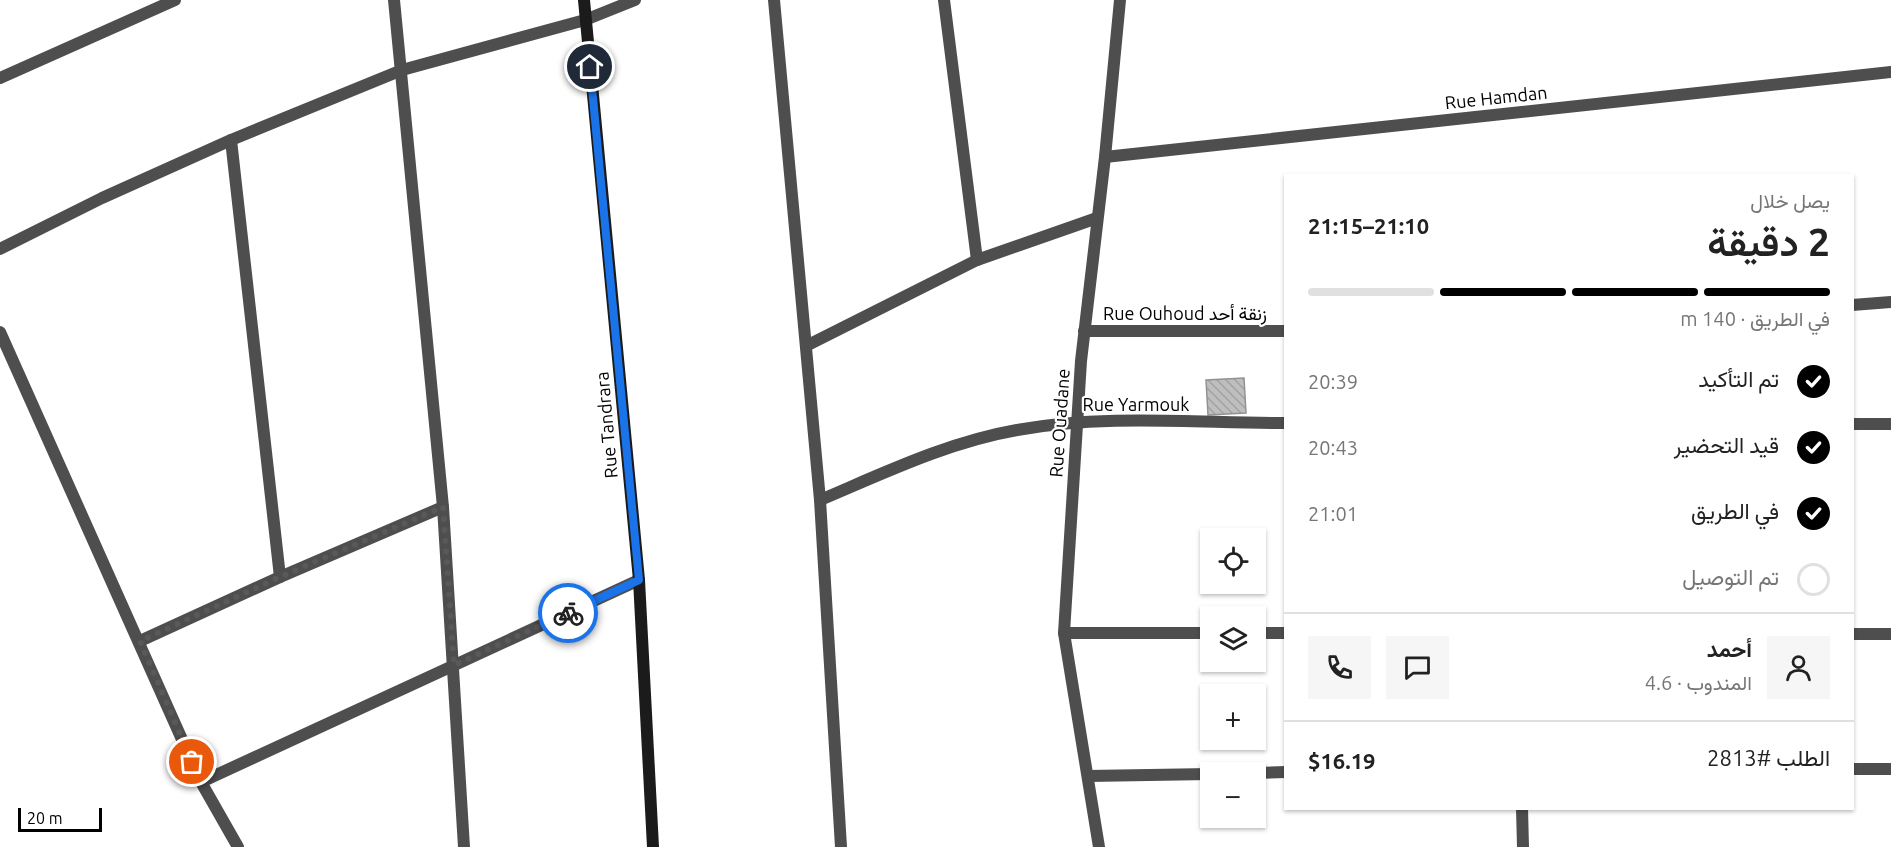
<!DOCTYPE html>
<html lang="ar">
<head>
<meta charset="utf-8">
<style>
	:root { --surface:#fff; --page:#f6f6f6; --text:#222; --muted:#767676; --line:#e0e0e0; --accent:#000 }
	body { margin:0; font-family:Ubuntu,Vazirmatn,sans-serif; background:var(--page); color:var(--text); direction:rtl; height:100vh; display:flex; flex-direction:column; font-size:22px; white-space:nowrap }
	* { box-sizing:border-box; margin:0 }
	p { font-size:20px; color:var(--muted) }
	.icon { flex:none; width:33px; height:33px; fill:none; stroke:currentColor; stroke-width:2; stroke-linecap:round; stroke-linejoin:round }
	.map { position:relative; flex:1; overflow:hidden; direction:ltr }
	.sheet { position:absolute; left:1284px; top:174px; width:570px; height:636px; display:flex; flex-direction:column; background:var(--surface); border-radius:0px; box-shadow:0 2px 4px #0004; direction:rtl }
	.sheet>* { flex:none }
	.tools { position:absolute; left:1200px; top:528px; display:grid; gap:12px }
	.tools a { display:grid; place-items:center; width:66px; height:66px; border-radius:0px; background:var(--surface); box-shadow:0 2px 4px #0004; font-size:30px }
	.scale { position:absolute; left:18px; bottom:15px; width:84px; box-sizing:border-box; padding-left:6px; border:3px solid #000; border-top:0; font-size:16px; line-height:21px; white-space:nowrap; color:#000; -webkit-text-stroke:4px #fff; paint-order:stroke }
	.pin { position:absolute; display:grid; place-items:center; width:51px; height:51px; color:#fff; margin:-26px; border:3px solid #fff; border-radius:50%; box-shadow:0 2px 6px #0007 }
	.courier { position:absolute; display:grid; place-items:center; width:60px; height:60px; margin:-30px; border:4px solid #1a73e8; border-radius:50%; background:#fff; color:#222; box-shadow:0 2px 8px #0007 }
	.summary em { font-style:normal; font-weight:600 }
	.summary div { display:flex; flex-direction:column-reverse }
	.summary { display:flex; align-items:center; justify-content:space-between; height:102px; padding:0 24px }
	h1 { font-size:39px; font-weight:600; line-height:45px }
	.bar { display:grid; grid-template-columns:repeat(4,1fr); gap:9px 6px; align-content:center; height:72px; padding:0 24px }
	.bar i { height:8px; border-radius:4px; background:var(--line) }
	.bar .on { background:var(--accent) }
	.bar p { grid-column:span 4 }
	.line { display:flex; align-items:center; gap:15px; padding:0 24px; border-top:2px solid var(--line) }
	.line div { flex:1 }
	.round { display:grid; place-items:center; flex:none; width:63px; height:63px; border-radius:0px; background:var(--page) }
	ol { padding:0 24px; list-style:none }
	li { display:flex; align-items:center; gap:18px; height:66px }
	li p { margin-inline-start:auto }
	li .icon { padding:6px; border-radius:50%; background:var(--accent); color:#fff; stroke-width:4 }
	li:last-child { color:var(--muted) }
	li i { width:33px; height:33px; border:3px solid var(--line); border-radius:50% }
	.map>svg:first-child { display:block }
	.building { fill:url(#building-back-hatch); stroke:#929292; stroke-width:1.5 }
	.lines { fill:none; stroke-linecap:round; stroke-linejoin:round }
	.street { stroke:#4e4e4e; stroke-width:12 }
	.secondary { stroke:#1b1b1b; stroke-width:12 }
	.done { stroke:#595959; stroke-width:6; stroke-dasharray:0 10.8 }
	.route { stroke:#1a73e8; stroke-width:8 }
	.labels { text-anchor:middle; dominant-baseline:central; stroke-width:4.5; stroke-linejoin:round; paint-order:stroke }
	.street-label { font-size:18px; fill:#000; stroke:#fff }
</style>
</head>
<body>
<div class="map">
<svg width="1891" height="847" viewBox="0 0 1891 847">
	<defs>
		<pattern id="building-back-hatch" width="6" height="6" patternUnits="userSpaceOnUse" patternTransform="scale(1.5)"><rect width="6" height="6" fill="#bebebe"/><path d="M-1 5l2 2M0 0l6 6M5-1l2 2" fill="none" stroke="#a2a2a2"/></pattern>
	</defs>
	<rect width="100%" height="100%" fill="#fff"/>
	<!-- building -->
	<polygon class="building" points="1244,378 1246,413 1208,415 1206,380"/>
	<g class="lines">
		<!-- street -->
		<g class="street">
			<polyline points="394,0 443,507 464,847"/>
			<polyline points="774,0 820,500 841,847"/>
			<polyline points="944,0 977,260"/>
			<polyline points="0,78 175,0"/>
			<polyline points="231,140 280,577"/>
			<polyline points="1105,157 1891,72"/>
			<polyline points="0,249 102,198 231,140 402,70 585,20 635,0"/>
			<polyline points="1852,305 1891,302"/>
			<polyline points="1084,331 1286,331"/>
			<polyline points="0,332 201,782 238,847"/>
			<polyline points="806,346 977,260 1097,218"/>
			<polyline points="1852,424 1891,424"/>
			<path d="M820,500c64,-27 128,-58 197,-70 88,-16 180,-7 269,-7"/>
			<polyline points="1064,633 1210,633"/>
			<polyline points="1256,633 1286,633"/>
			<polyline points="1852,634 1891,634"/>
			<polyline points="140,641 280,577 443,507"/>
			<polyline points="1852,769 1891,769"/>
			<polyline points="1256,773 1286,772"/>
			<polyline points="1088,776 1210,774"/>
			<polyline points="201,782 639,580"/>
			<polyline points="1522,808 1523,847"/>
			<polyline points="1099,847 1064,633 1081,361 1105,157 1120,0"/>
		</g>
		<!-- secondary -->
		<polyline class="secondary" points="584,0 639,580 653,847"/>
	</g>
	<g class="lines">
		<!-- done -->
		<polyline class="done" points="192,762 140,641 280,577 443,507 454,665 568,613"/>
		<!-- route -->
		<polyline class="route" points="568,613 639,580 590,67"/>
	</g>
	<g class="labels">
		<!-- street labels -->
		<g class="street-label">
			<text transform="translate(1496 97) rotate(-6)">Rue Hamdan</text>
			<text x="1185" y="313">Rue Ouhoud زنقة أحد</text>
			<text x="1136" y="404">Rue Yarmouk</text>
			<text transform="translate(1059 423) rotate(-86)">Rue Ouadane</text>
			<text transform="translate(606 425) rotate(-95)">Rue Tandrara</text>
		</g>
	</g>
</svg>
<div class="tools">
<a><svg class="icon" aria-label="locate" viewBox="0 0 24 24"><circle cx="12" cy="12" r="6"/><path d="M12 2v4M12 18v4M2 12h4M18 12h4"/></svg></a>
<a><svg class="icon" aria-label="layers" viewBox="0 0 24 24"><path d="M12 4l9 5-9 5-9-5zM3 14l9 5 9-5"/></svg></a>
<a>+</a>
<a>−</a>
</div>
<div class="scale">20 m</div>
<div class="pin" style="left:192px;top:762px;background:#ea580c"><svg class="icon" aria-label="bag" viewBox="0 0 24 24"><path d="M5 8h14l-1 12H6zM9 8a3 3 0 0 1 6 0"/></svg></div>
<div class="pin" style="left:590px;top:67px;background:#1f2937"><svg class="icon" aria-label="home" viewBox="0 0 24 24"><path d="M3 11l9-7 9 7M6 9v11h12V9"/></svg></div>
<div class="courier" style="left:568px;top:613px"><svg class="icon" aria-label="bike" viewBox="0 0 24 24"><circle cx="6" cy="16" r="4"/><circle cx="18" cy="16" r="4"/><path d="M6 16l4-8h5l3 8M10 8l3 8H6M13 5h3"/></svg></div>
<section class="sheet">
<div class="summary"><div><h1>2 دقيقة</h1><p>يصل خلال</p></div><em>21:10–21:15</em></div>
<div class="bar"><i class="on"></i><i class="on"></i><i class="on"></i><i></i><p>في الطريق · 140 m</p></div>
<ol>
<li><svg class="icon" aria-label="check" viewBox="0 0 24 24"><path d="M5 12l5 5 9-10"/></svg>تم التأكيد<p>20:39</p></li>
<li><svg class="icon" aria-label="check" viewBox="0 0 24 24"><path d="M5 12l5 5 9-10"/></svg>قيد التحضير<p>20:43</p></li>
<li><svg class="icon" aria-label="check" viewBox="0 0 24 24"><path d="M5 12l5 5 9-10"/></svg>في الطريق<p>21:01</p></li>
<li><i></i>تم التوصيل</li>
</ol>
<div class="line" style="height:108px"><a class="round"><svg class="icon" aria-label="person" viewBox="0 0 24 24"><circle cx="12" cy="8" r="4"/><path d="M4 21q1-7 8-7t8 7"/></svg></a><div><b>أحمد</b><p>المندوب · 4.6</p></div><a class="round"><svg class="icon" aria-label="chat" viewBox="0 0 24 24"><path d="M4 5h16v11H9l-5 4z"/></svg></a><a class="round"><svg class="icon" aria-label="phone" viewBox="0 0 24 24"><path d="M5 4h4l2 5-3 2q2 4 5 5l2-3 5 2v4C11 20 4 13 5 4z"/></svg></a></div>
<div class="line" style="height:78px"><div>الطلب #2813</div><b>$16.19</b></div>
</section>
</div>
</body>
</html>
